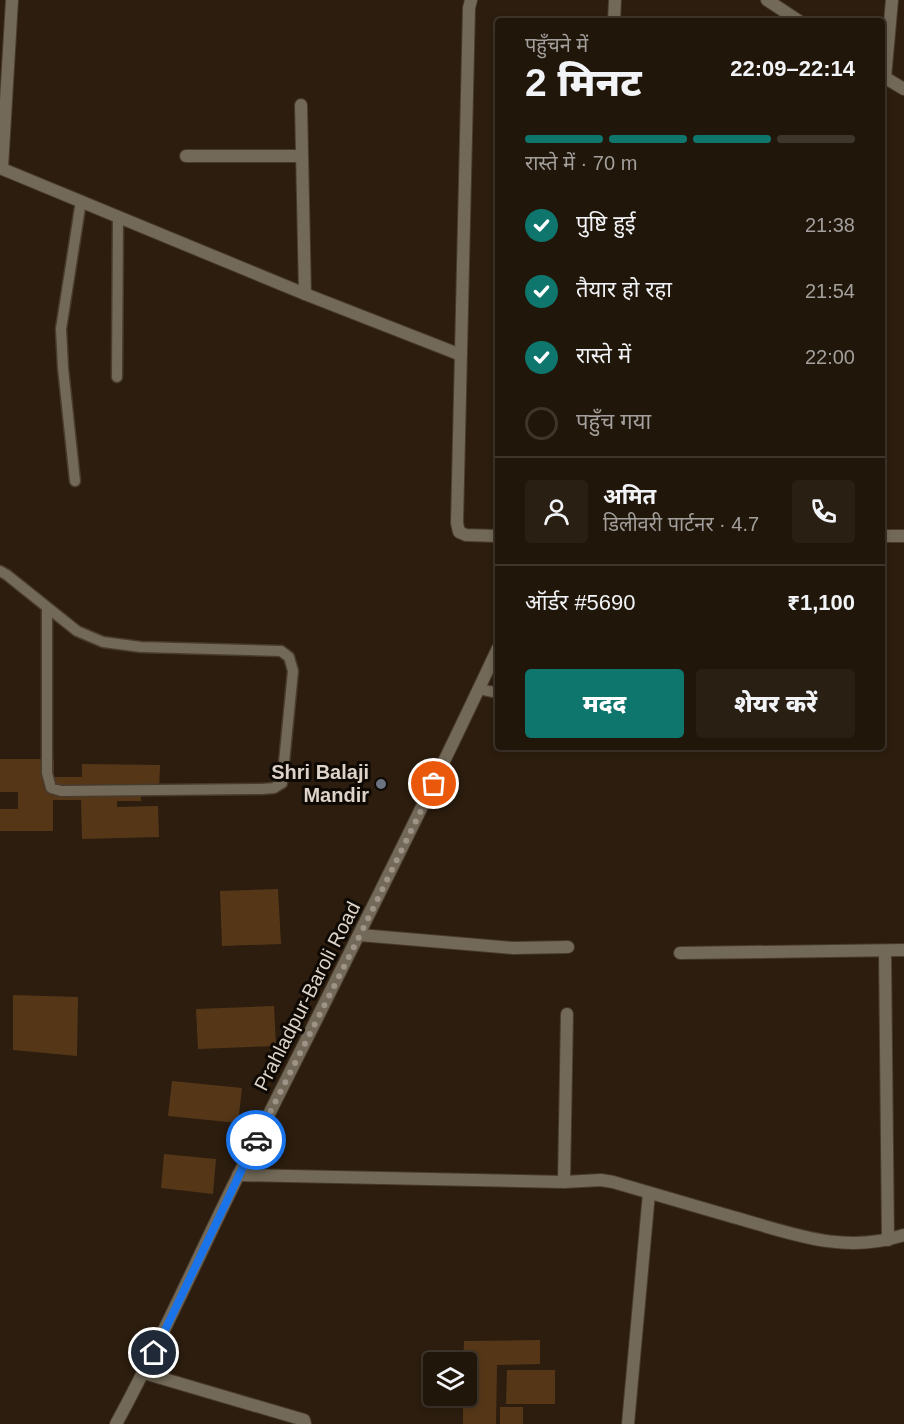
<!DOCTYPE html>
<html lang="hi">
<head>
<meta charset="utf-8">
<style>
	:root { --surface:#21160a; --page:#291f13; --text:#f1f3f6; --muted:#a29f9c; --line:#3e352b; --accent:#0f766e }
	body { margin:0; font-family:Helvetica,"Noto Sans Devanagari",sans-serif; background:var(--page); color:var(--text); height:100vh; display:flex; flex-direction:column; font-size:22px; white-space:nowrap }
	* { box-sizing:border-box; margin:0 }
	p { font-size:20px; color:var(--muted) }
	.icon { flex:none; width:33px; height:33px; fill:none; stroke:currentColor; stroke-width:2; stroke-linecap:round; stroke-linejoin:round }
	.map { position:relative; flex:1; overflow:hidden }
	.side { position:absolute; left:495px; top:18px; width:390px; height:732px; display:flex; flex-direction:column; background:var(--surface); border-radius:6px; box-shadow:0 3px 9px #0003,0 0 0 2px var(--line) }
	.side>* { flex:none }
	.tools { position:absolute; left:423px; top:1352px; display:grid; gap:12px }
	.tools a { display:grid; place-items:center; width:54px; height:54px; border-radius:6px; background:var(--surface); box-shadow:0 3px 9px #0003,0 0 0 2px var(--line); font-size:30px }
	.pin { position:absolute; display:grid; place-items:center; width:51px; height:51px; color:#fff; margin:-26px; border:3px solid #fff; border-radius:50%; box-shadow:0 2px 6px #0007 }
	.courier { position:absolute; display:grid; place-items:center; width:60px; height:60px; margin:-30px; border:4px solid #1a73e8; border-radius:50%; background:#fff; color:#222; box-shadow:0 2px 8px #0007 }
	.overview em { font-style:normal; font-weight:800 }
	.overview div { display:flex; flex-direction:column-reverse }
	.overview { display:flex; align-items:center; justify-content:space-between; height:102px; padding:0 30px }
	h1 { font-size:39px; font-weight:800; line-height:45px }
	.bar { display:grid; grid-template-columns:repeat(4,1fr); gap:9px 6px; align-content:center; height:72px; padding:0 30px }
	.bar i { height:8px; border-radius:4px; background:var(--line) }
	.bar .on { background:var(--accent) }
	.bar p { grid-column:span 4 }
	.line { display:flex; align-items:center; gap:15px; padding:0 30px; border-top:2px solid var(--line) }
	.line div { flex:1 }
	.round { display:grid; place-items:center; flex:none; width:63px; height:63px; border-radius:6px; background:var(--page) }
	ol { padding:0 30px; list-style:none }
	li { display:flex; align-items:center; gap:18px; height:66px }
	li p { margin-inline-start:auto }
	li .icon { padding:6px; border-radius:50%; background:var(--accent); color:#fff; stroke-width:4 }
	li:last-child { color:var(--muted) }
	li i { width:33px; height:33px; border:3px solid var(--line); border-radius:50% }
	.cta { display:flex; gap:12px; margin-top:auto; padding:12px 30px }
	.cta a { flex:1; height:69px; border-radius:6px; background:var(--accent); color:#fff; font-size:24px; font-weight:800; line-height:69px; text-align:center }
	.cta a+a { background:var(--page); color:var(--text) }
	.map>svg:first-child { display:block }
	.building { fill:#553718 }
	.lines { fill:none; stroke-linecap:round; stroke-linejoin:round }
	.service-casing { stroke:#483a2c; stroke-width:13 }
	.minor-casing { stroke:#483a2c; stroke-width:14 }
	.service { stroke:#726958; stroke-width:10 }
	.minor { stroke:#726958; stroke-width:12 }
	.done { stroke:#9f9388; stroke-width:6; stroke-dasharray:0 10.8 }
	.route { stroke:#1a73e8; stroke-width:8 }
	.worship-dot { fill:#6b7280; stroke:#0f0904; stroke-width:2 }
	.labels { text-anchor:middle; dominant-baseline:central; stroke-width:6; stroke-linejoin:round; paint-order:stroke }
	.poi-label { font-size:20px; font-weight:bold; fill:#ddd3c9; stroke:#0f0904; text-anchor:end }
	.street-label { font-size:20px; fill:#ddd3c9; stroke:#0f0904 }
</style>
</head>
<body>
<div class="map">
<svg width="904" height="1424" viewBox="0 0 904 1424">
	<rect width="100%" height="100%" fill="#2c1d0e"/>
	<!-- building -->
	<g class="building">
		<polygon points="0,759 54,759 54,777 82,777 82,764 160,765 159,789 141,789 141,801 117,801 117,807 158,806 159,837 82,839 81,800 53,800 53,831 0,831 0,809 18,809 18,792 0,792"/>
		<polygon points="278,889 281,944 222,946 220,891"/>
		<polygon points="13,995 78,997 77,1056 13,1050"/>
		<polygon points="274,1006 276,1046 198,1049 196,1009"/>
		<polygon points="172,1081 242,1088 238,1123 168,1116"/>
		<polygon points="164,1154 216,1159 213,1194 161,1188"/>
		<polygon points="540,1340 540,1364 497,1365 496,1424 463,1424 463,1395 466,1395 466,1362 463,1362 464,1341"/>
		<polygon points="507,1370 555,1370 555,1404 506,1404"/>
		<rect x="500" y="1407" width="23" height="17"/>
	</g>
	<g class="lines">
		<!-- service casing -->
		<g class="service-casing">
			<g id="service">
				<polyline points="117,377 118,217"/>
				<polyline points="75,481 63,368 61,329 81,201"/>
				<polyline points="0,571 7,575 77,631 103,642 141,647 281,651 289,657 293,671 282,783 274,788 262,789 61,791 51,788 47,773 47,607"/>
				<polyline points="479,689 498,693"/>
			</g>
		</g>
		<!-- minor casing -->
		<g class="minor-casing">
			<g id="minor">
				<polyline points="471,0 469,8 457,523 459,532 466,535 498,536"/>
				<polyline points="767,0 799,21"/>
				<polyline points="614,21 615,0"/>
				<polyline points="882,76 904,89"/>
				<polyline points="885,78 892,0"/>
				<polyline points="301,105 305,294"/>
				<polyline points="186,156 302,156"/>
				<polyline points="0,168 305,294 461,355"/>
				<polyline points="2,168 12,0"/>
				<polyline points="882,536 904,536"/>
				<polyline points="360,935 513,948 568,947"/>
				<polyline points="885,951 888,1240"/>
				<polyline points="680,953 904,950"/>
				<path d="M238,1175l326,7 37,-2 12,2c40,12 80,23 120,35 58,16 110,38 171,18"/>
				<polyline points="564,1182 567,1014"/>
				<polyline points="144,1373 304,1420 305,1424"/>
				<path d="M116,1424c45,-82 82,-168 124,-252 87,-174 175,-347 258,-524"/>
				<polyline points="628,1424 649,1193"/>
			</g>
		</g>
		<!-- service -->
		<use href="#service" class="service"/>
		<!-- minor -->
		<use href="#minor" class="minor"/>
	</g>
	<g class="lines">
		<!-- done -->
		<polyline class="done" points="256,1140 360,935 434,784"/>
		<!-- route -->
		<polyline class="route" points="154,1353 256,1140"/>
	</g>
	<!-- markers -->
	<circle class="worship-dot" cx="381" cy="784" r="6"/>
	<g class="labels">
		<!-- poi labels -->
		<g class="poi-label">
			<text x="369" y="772">Shri Balaji<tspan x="369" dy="23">Mandir</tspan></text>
		</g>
		<!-- street labels -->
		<g class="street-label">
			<text transform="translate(307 996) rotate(-63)">Prahladpur-Baroli Road</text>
		</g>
	</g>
</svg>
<div class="tools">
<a><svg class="icon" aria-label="layers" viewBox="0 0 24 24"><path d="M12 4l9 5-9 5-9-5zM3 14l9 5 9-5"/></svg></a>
</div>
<div class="pin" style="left:434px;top:784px;background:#ea580c"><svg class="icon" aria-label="bag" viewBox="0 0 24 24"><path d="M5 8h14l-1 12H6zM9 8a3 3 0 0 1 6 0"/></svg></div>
<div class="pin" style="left:154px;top:1353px;background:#1f2937"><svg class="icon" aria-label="home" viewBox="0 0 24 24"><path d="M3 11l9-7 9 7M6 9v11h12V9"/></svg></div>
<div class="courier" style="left:256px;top:1140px"><svg class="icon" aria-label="car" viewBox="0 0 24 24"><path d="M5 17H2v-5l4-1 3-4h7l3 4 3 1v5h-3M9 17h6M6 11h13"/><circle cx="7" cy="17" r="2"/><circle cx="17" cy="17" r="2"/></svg></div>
<section class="side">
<div class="overview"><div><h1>2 मिनट</h1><p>पहुँचने में</p></div><em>22:09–22:14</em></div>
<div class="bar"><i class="on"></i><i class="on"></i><i class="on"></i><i></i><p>रास्ते में · 70 m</p></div>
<ol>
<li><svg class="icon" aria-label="check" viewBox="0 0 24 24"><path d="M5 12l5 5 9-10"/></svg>पुष्टि हुई<p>21:38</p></li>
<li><svg class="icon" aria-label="check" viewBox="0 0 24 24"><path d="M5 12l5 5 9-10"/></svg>तैयार हो रहा<p>21:54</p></li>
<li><svg class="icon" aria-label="check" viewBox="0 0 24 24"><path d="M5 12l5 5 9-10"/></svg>रास्ते में<p>22:00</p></li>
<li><i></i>पहुँच गया</li>
</ol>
<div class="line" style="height:108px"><a class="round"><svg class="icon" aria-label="person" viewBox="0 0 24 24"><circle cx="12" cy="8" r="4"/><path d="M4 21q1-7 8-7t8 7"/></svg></a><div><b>अमित</b><p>डिलीवरी पार्टनर · 4.7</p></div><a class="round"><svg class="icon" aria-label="phone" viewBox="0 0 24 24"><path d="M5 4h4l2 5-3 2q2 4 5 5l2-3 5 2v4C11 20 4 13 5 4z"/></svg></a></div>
<div class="line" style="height:78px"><div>ऑर्डर #5690</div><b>₹1,100</b></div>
<div class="cta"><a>मदद</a><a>शेयर करें</a></div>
</section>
</div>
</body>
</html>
